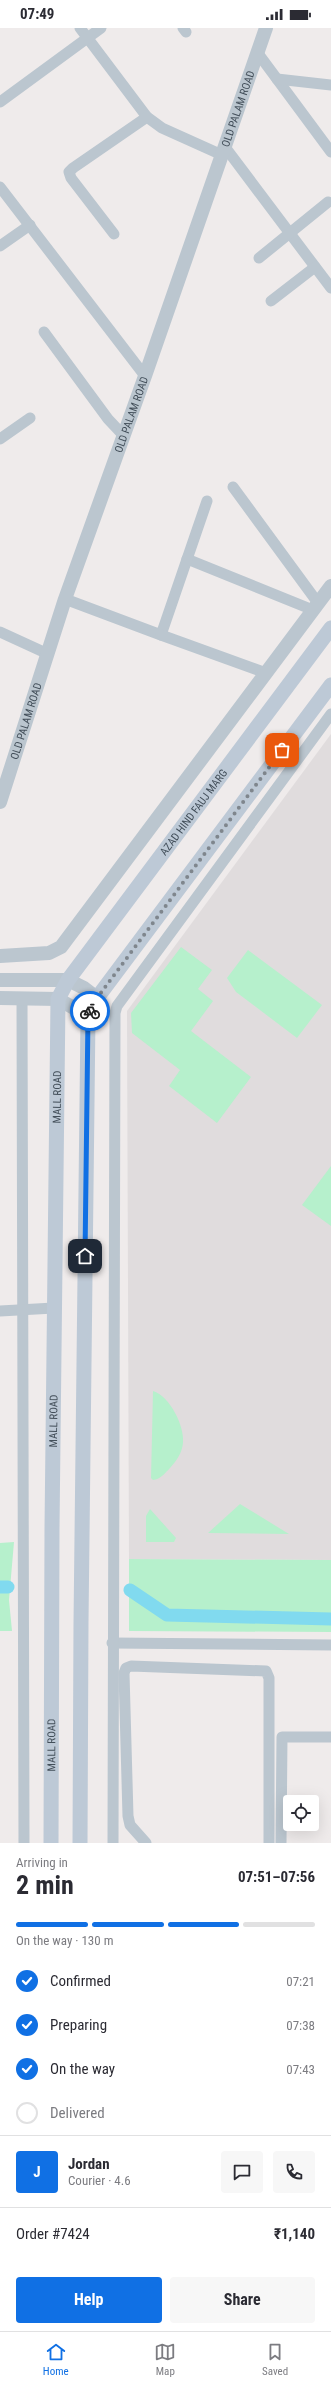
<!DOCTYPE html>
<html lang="en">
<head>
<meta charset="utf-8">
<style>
	:root { --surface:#fff; --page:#f7f7f7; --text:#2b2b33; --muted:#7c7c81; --line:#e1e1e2; --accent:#1070e4 }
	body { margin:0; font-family:"Roboto Condensed",sans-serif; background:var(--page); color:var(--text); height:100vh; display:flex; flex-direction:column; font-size:15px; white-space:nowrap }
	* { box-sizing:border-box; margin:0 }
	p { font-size:13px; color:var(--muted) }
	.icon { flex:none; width:22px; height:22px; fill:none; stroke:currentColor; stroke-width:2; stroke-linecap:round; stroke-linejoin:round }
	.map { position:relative; height:1815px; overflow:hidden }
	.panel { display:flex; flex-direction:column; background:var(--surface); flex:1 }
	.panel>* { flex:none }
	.tools { position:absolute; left:283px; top:1767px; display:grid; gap:8px }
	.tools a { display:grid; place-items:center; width:36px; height:36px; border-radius:4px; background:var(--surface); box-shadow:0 4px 16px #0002; font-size:20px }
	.pin { position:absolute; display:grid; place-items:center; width:34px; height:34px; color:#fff; margin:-17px; border-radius:8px; box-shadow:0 2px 6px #0006 }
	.courier { position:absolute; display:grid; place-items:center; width:40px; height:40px; margin:-20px; border:3px solid #1070e4; border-radius:50%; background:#fff; color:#222; box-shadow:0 1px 5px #0007 }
	.headline em { font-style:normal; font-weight:700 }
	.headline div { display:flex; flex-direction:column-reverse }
	.headline { display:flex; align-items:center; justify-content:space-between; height:68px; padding:0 16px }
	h1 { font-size:26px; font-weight:700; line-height:30px }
	.bar { display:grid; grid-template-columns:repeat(4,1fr); gap:6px 4px; align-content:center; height:48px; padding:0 16px }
	.bar i { height:5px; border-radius:3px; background:var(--line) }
	.bar .current { background:var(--accent) }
	.bar p { grid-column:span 4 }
	.line { display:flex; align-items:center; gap:10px; padding:0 16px; border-top:1px solid var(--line) }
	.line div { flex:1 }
	.round { display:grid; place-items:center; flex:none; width:42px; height:42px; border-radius:4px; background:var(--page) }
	ol { padding:0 16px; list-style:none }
	li { display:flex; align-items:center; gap:12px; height:44px }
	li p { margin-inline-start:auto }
	li .icon { padding:4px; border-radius:50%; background:var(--accent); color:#fff; stroke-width:4 }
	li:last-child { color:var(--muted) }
	li i { width:22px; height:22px; border:2px solid var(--line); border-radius:50% }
	.cta { display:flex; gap:8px; margin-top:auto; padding:8px 16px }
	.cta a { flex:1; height:46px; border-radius:4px; background:var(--accent); color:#fff; font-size:16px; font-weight:700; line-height:46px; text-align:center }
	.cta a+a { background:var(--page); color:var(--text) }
	.status { display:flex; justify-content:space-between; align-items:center; height:28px; padding:0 20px; background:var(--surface); direction:ltr }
	.status svg { height:11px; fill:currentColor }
	.tabs { display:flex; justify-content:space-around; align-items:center; height:56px; border-top:1px solid var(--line); background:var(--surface); font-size:11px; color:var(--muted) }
	.tabs a { display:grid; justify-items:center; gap:2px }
	.tabs .current { color:var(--accent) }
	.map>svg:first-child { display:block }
	.education { fill:#e0dcdd }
	.green { fill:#b6f0cc }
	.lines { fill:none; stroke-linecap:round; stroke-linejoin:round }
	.canal { stroke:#81daef; stroke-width:13 }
	.minor { stroke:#bbc6cf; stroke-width:11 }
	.tertiary { stroke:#bbc6cf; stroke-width:14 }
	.secondary { stroke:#bdc9d6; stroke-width:15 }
	.done { stroke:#7f868d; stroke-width:4; stroke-dasharray:0 7.2 }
	.route { stroke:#1070e4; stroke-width:5 }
	.labels { text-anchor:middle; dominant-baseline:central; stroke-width:3.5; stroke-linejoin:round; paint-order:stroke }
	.street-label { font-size:11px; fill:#434f5a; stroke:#fff }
</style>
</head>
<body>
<div class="status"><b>07:49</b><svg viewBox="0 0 49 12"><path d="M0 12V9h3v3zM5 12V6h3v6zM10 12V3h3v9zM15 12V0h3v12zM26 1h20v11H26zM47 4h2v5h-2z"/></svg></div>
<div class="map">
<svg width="331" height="1815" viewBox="0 0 331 1815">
	<rect width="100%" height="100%" fill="#efebeb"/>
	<!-- education -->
	<polygon class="education" points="331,706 331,1532 129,1531 127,983"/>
	<!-- green -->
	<g class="green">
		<polygon points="181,919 212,942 198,961 213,973 191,1003 251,1049 217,1095 169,1058 180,1042 132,1005 131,985"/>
		<polygon points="248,922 322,977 297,1010 236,964 227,950"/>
		<polygon points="331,1138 331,1198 302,1177"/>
		<path d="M153,1363c17,5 32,36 30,52 -1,10 -6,17 -13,25 -5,5 -9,11 -17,12l-2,-2z"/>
		<polygon points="240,1476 289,1506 208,1505"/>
		<polygon points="150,1481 176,1510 174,1514 146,1514 146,1488"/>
		<polygon points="14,1514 9,1572 12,1603 0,1603 0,1515"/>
		<polygon points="129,1531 331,1532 331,1604 129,1603"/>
	</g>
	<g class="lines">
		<!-- canal -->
		<g class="canal">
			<polyline points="0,1559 8,1559"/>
			<polyline points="130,1562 167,1587 331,1591"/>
		</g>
		<!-- minor -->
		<g class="minor">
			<polyline points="80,0 147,89 162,100 222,127"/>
			<polyline points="183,0 186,4"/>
			<polyline points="257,24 331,124"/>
			<polyline points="277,51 331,57"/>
			<polyline points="0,74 101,0"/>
			<polyline points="225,119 331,260"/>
			<polyline points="0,159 145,348"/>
			<polyline points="114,206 71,150 69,144 73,140 147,89"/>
			<polyline points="0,218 30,197"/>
			<polyline points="259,230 328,174"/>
			<polyline points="271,273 315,239"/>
			<polyline points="44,304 108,391 124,408"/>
			<polyline points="0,411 30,390"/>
			<polyline points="233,459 318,575"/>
			<polyline points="187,531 313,582"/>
			<polyline points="65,571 161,607 207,473"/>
			<polyline points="0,604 48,626"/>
			<polyline points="161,607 266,645"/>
			<polyline points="22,970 24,1815"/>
			<polyline points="0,1283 54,1280"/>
			<polyline points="112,1615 331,1617"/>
			<polyline points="113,1815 115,985 117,978 331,686"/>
			<polyline points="146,1815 130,1797 128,1788 124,1645 126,1640 131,1638 266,1643 269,1650 269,1815"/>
			<polyline points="281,1815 282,1709 331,1709"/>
		</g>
		<!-- tertiary -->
		<g class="tertiary">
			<path id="s1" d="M0,774l65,-203 80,-223 121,-348"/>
			<polyline points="0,928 49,925 61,919 331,558"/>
			<polyline points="0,952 68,952 84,960 97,970"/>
			<polyline points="0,970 58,971 88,988"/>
		</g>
		<!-- secondary -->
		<g class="secondary">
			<path id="s2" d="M51,1815l1,-315 6,-529 10,-19 263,-352"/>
			<polyline points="80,1815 81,1595 88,988 97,970 331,657"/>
		</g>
	</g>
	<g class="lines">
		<!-- done -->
		<polyline class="done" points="90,983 97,970 282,722"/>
		<!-- route -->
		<polyline class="route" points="85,1228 88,988 90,983"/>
	</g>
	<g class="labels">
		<!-- street labels -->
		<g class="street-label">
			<text stroke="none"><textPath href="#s1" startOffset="733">OLD PALAM ROAD</textPath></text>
			<text stroke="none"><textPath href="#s1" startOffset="409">OLD PALAM ROAD</textPath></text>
			<text stroke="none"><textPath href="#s1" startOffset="85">OLD PALAM ROAD</textPath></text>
			<text stroke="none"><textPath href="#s2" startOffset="1075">AZAD HIND FAUJ MARG</textPath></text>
			<text stroke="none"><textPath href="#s2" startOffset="746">MALL ROAD</textPath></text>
			<text stroke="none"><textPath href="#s2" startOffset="422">MALL ROAD</textPath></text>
			<text stroke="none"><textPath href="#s2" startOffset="98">MALL ROAD</textPath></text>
		</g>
	</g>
</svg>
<div class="tools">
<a><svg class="icon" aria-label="locate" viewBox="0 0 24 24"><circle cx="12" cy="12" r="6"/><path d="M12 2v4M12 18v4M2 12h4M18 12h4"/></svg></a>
</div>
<div class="pin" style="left:282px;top:722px;background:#ea580c"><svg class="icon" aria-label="bag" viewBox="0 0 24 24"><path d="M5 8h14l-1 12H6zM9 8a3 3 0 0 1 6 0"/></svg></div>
<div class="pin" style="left:85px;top:1228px;background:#1f2937"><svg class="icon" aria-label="home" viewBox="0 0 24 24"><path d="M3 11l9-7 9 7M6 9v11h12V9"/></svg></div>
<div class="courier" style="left:90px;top:983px"><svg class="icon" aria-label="bike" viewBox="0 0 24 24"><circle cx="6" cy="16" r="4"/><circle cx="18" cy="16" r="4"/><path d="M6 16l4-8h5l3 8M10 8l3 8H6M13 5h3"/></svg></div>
</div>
<section class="panel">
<div class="headline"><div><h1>2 min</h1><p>Arriving in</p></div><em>07:51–07:56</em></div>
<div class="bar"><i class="current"></i><i class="current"></i><i class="current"></i><i></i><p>On the way · 130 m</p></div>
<ol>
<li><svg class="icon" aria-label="check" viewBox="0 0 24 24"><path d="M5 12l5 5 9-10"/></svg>Confirmed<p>07:21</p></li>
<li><svg class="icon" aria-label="check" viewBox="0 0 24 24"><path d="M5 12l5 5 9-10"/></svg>Preparing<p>07:38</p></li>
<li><svg class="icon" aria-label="check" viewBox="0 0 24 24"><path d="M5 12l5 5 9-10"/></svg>On the way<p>07:43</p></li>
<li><i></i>Delivered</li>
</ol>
<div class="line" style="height:72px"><b class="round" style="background:var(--accent);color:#fff">J</b><div><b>Jordan</b><p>Courier · 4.6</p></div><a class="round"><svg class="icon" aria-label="chat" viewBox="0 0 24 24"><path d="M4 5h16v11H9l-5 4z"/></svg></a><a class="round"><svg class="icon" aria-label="phone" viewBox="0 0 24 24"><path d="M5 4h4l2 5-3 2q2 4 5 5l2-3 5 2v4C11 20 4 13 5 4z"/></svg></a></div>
<div class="line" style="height:52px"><div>Order #7424</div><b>₹1,140</b></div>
<div class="cta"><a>Help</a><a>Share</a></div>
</section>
<nav class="tabs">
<a class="current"><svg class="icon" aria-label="home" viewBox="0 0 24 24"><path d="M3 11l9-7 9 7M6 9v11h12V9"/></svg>Home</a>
<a><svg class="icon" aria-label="map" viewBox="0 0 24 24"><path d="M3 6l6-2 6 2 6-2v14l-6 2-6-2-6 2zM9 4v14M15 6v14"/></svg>Map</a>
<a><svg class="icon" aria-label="saved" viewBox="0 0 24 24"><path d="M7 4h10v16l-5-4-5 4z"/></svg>Saved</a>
</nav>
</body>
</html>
